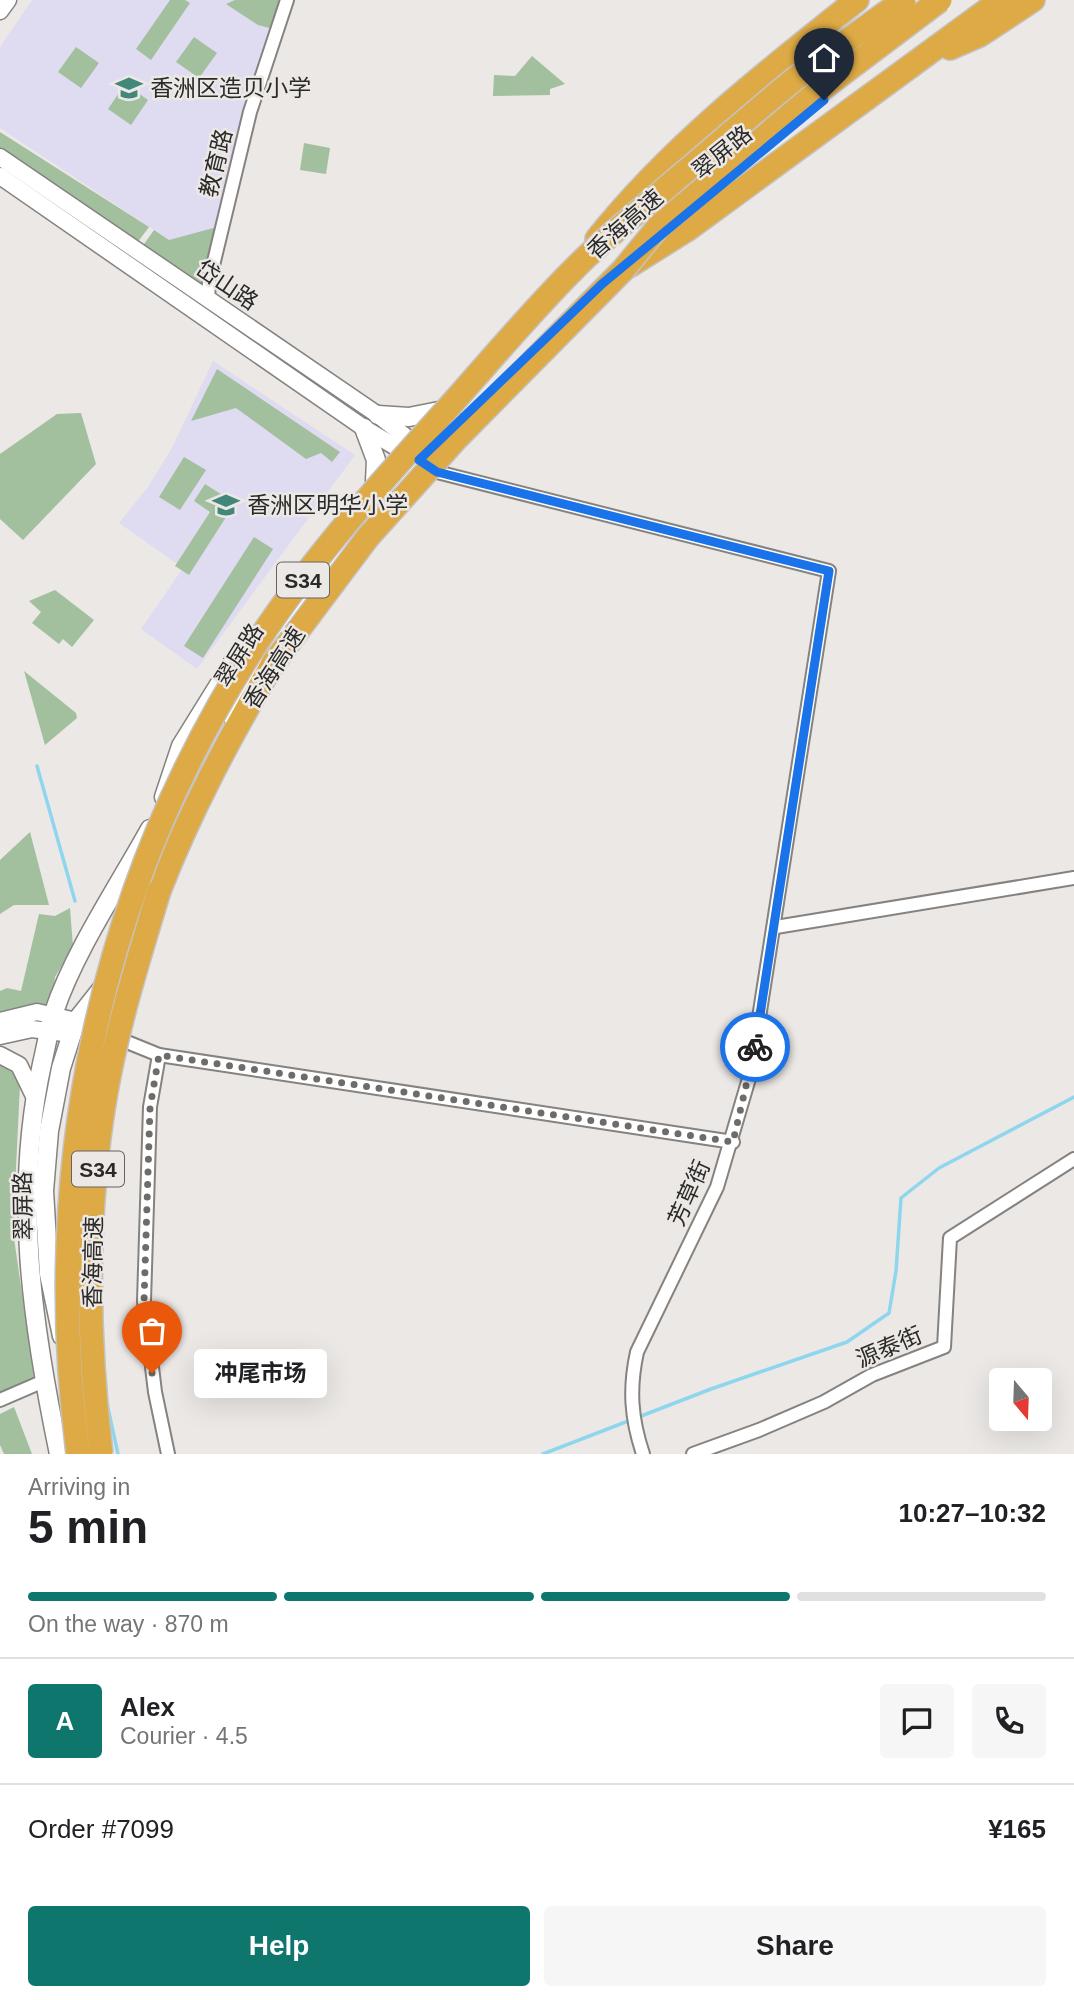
<!DOCTYPE html>
<html lang="en">
<head>
<meta charset="utf-8">
<style>
	:root { --surface:#fff; --page:#f6f6f6; --text:#202124; --muted:#757577; --line:#e0e0e0; --accent:#0f766e }
	body { margin:0; font-family:Arial,"Noto Sans SC",sans-serif; background:var(--page); color:var(--text); height:100vh; display:flex; flex-direction:column; font-size:26px; white-space:nowrap }
	* { box-sizing:border-box; margin:0 }
	p { font-size:23px; color:var(--muted) }
	.icon { flex:none; width:38px; height:38px; fill:none; stroke:currentColor; stroke-width:2; stroke-linecap:round; stroke-linejoin:round }
	.map { position:relative; height:1454px; overflow:hidden }
	.panel { display:flex; flex-direction:column; background:var(--surface); flex:1 }
	.panel>* { flex:none }
	.needle { width:46px; rotate:161deg }
	.fabs { position:absolute; left:989px; top:1368px; display:grid; gap:14px }
	.fabs a { display:grid; place-items:center; width:63px; height:63px; border-radius:7px; background:var(--surface); box-shadow:0 7px 28px #0002; font-size:35px }
	.pin { position:absolute; display:grid; place-items:center; width:60px; height:60px; color:#fff; margin:-72px -30px; border-radius:50% 50% 50% 0; rotate:-45deg; box-shadow:0 0 7px #0007 }
	.pin .icon { rotate:45deg }
	.courier { position:absolute; display:grid; place-items:center; width:70px; height:70px; margin:-35px; border:5px solid #1a73e8; border-radius:50%; background:#fff; color:#222; box-shadow:0 2px 9px #0007 }
	.bubble { position:absolute; height:49px; border-radius:7px; background:var(--surface); box-shadow:0 7px 28px #0002; font-size:23px; font-weight:700; line-height:49px; text-align:center }
	.overview em { font-style:normal; font-weight:700 }
	.overview div { display:flex; flex-direction:column-reverse }
	.overview { display:flex; align-items:center; justify-content:space-between; height:119px; padding:0 28px }
	h1 { font-size:46px; font-weight:700; line-height:52px }
	.bar { display:grid; grid-template-columns:repeat(4,1fr); gap:10px 7px; align-content:center; height:84px; padding:0 28px }
	.bar i { height:9px; border-radius:5px; background:var(--line) }
	.bar .current { background:var(--accent) }
	.bar p { grid-column:span 4 }
	.line { display:flex; align-items:center; gap:18px; padding:0 28px; border-top:2px solid var(--line) }
	.line div { flex:1 }
	.round { display:grid; place-items:center; flex:none; width:74px; height:74px; border-radius:7px; background:var(--page) }
	.button { display:flex; gap:14px; margin-top:auto; padding:14px 28px }
	.button a { flex:1; height:80px; border-radius:7px; background:var(--accent); color:#fff; font-size:28px; font-weight:700; line-height:80px; text-align:center }
	.button a+a { background:var(--page); color:var(--text) }
	.map>svg:first-child { display:block }
	.education { fill:#dfdbf1 }
	.green { fill:#a2c09e }
	.lines { fill:none; stroke-linecap:round; stroke-linejoin:round }
	.stream { stroke:#8ed6ee; stroke-width:3.5 }
	.minor-casing { stroke:#85827f; stroke-width:16 }
	.tertiary-casing { stroke:#85827f; stroke-width:19 }
	.secondary-casing { stroke:#85827f; stroke-width:21 }
	.motorway-casing { stroke:#c4c3c3; stroke-width:26 }
	.minor { stroke:#fff; stroke-width:12 }
	.tertiary { stroke:#fff; stroke-width:16 }
	.secondary { stroke:#fff; stroke-width:18 }
	.motorway { stroke:#deaa45; stroke-width:23 }
	.motorway-bridge-casing { stroke:#c4c3c3; stroke-width:26; stroke-linecap:butt }
	.motorway-bridge { stroke:#deaa45; stroke-width:23 }
	.done { stroke:#6e6c6a; stroke-width:7; stroke-dasharray:0 12.6 }
	.route { stroke:#1a73e8; stroke-width:9 }
	.labels { text-anchor:middle; dominant-baseline:central; stroke-width:5; stroke-linejoin:round; paint-order:stroke }
	.shield { fill:#ebe8e5; stroke:#656361; stroke-width:2 }
	.shield-label { font-size:21px; font-weight:bold; fill:#2b2a28 }
	.poi-label { font-size:23px; fill:#2b2a28; stroke:#ebe8e5; text-anchor:start }
	.street-label { font-size:23px; fill:#2b2a28; stroke:#ebe8e5 }
</style>
</head>
<body>
<div class="map">
<svg width="1074" height="1454" viewBox="0 0 1074 1454">
	<rect width="100%" height="100%" fill="#ebe8e5"/>
	<!-- education -->
	<g class="education">
		<polygon points="32,0 281,0 222,226 169,240 0,128 0,47"/>
		<polygon points="213,361 355,455 197,669 141,629 183,568 119,523 148,487 172,448"/>
	</g>
	<!-- green -->
	<g class="green">
		<polygon points="170,0 185,0 190,3 151,60 136,49"/>
		<polygon points="235,0 278,0 283,2 273,29 258,25 226,4"/>
		<polygon points="194,37 217,53 199,78 176,62"/>
		<polygon points="76,47 99,63 81,88 58,72"/>
		<polygon points="532,56 565,84 550,89 550,95 493,96 494,75 515,76"/>
		<polygon points="125,84 148,100 131,125 108,109"/>
		<polygon points="0,132 149,227 128,255 0,164"/>
		<polygon points="304,143 330,148 326,174 300,170"/>
		<polygon points="217,227 202,310 132,261 154,230 169,240"/>
		<polygon points="217,369 340,452 332,462 321,453 306,459 236,408 191,421"/>
		<polygon points="81,413 96,464 23,540 0,519 0,454 57,414"/>
		<polygon points="184,457 206,470 180,510 159,497"/>
		<polygon points="205,484 235,503 189,575 175,566 210,512 194,501"/>
		<polygon points="254,537 273,549 203,658 184,646"/>
		<polygon points="55,590 94,620 72,647 63,639 59,644 32,623 41,612 29,601"/>
		<polygon points="24,671 76,713 77,718 45,745"/>
		<polygon points="30,832 49,905 14,905 0,914 0,860"/>
		<polygon points="70,908 73,947 55,977 51,1016 0,1021 0,991 7,988 21,991 39,914 55,916"/>
		<polygon points="0,1063 13,1073 20,1084 13,1231 34,1378 0,1394"/>
		<polygon points="14,1407 32,1454 4,1454 0,1445 0,1414"/>
	</g>
	<g class="lines">
		<!-- stream -->
		<g class="stream">
			<polyline points="37,766 75,901"/>
			<polyline points="106,1399 118,1454"/>
			<polyline points="543,1454 711,1389 847,1342 889,1313 896,1271 901,1198 939,1168 1074,1097"/>
		</g>
		<!-- minor casing -->
		<g class="minor-casing">
			<g id="minor">
				<polyline points="208,300 209,282 250,112 287,0"/>
				<path d="M428,466l9,6 392,99 -79,504 -33,112 -80,165c-8,37 -6,66 6,102"/>
				<polyline points="776,927 1074,878"/>
				<polyline points="90,1027 159,1055 733,1142"/>
				<polyline points="159,1055 150,1107 144,1301 155,1392 168,1454"/>
				<polyline points="0,1400 44,1381"/>
				<polyline points="693,1454 759,1430 824,1402 872,1375 944,1347 950,1238 1074,1159"/>
			</g>
		</g>
		<!-- tertiary casing -->
		<g class="tertiary-casing">
			<g id="tertiary">
				<polyline points="0,11 8,0"/>
				<polyline points="0,157 378,415 424,451"/>
				<polyline points="0,176 364,428 414,458"/>
				<polyline points="0,1021 37,1012 76,1021"/>
				<polyline points="0,1036 32,1029 72,1034"/>
				<polyline points="0,1055 19,1065 35,1098"/>
			</g>
		</g>
		<!-- secondary casing -->
		<g class="secondary-casing">
			<g id="secondary">
				<polyline points="378,415 409,417 439,411"/>
				<polyline points="364,428 376,460 375,481"/>
				<path d="M232,716c22,-48 55,-92 88,-135 42,-55 86,-109 137,-158"/>
				<polyline points="164,797 181,746 243,646"/>
				<polyline points="62,1336 49,1274 44,1191 49,1131 61,1068 76,1021 126,958 137,931"/>
				<path d="M59,1454c-27,-130 -46,-258 -17,-390 4,-17 7,-35 12,-52 20,-60 65,-127 96,-183"/>
			</g>
		</g>
		<!-- motorway casing -->
		<g class="motorway-casing">
			<g id="motorway">
				<polyline points="950,48 980,35 1033,0"/>
				<path d="M597,239c73,-92 169,-167 260,-239"/>
				<polyline points="629,266 688,229 1001,0"/>
				<path d="M159,891c31,-80 70,-152 113,-226"/>
			</g>
		</g>
		<!-- minor -->
		<use href="#minor" class="minor"/>
		<!-- tertiary -->
		<use href="#tertiary" class="tertiary"/>
		<!-- secondary -->
		<use href="#secondary" class="secondary"/>
		<!-- motorway -->
		<use href="#motorway" class="motorway"/>
		<!-- motorway-bridge casing -->
		<g class="motorway-bridge-casing">
			<g id="motorway-bridge">
				<polyline points="272,665 368,537 456,439 623,270 659,226 810,98 940,0"/>
				<path d="M78,1454c-37,-287 22,-570 180,-813 56,-85 123,-159 191,-234 41,-46 81,-94 125,-138 31,-32 67,-59 100,-88 41,-34 81,-70 122,-103 35,-27 72,-52 108,-78"/>
				<path d="M101,1454c-14,-119 -16,-243 5,-362 12,-68 33,-135 53,-201"/>
			</g>
		</g>
		<!-- motorway-bridge -->
		<use href="#motorway-bridge" class="motorway-bridge"/>
	</g>
	<g class="lines">
		<!-- done -->
		<polyline class="done" points="152,1373 144,1301 150,1108 159,1055 733,1142 755,1047"/>
		<!-- route -->
		<polyline class="route" points="755,1047 829,571 437,472 419,460 602,284 824,100"/>
	</g>
	<!-- icons -->
	<defs>
		<g id="school-bare" transform="scale(2.1)"><path d="M0-5L7-2L0 1L-7-2ZM-4 1L0 2.5L4 1V4Q0 6-4 4Z" fill="#43877a" stroke="#ebe8e5" stroke-width="2.5" paint-order="stroke"/></g>
	</defs>
	<g fill-rule="evenodd">
		<use href="#school-bare" x="129" y="88"/>
		<use href="#school-bare" x="226" y="505"/>
	</g>
	<g class="labels">
		<!-- shield labels -->
		<g class="shield">
			<rect x="277" y="562.5" width="52" height="35" rx="5"/>
			<rect x="72" y="1151.5" width="52" height="35" rx="5"/>
		</g>
		<g class="shield-label">
			<text x="303" y="580">S34</text>
			<text x="98" y="1169">S34</text>
		</g>
		<!-- poi labels -->
		<g class="poi-label">
			<text x="150" y="88">香洲区造贝小学</text>
			<text x="247" y="505">香洲区明华小学</text>
		</g>
		<!-- street labels -->
		<g class="street-label">
			<text transform="translate(722 152) rotate(-39)">翠屏路</text>
			<text transform="translate(216 163) rotate(-76)">教育路</text>
			<text transform="translate(625 224) rotate(-41)">香海高速</text>
			<text transform="translate(227 285) rotate(34)">岱山路</text>
			<text transform="translate(239 655) rotate(-58)">翠屏路</text>
			<text transform="translate(274 668) rotate(-57)">香海高速</text>
			<text transform="translate(689 1193) rotate(-66)">芳草街</text>
			<text transform="translate(23 1206) rotate(-91)">翠屏路</text>
			<text transform="translate(93 1262) rotate(-89)">香海高速</text>
			<text transform="translate(889 1347) rotate(-23)">源泰街</text>
		</g>
	</g>
</svg>
<div class="fabs">
<a><svg class="needle" viewBox="-14 -14 28 28"><path d="M0-13l5 13h-10z" fill="#e53935"/><path d="M0 13l5-13h-10z" fill="#757577"/></svg></a>
</div>
<div class="pin" style="left:152px;top:1373px;background:#ea580c"><svg class="icon" aria-label="bag" viewBox="0 0 24 24"><path d="M5 8h14l-1 12H6zM9 8a3 3 0 0 1 6 0"/></svg></div>
<div class="pin" style="left:824px;top:100px;background:#1f2937"><svg class="icon" aria-label="home" viewBox="0 0 24 24"><path d="M3 11l9-7 9 7M6 9v11h12V9"/></svg></div>
<div class="courier" style="left:755px;top:1047px"><svg class="icon" aria-label="bike" viewBox="0 0 24 24"><circle cx="6" cy="16" r="4"/><circle cx="18" cy="16" r="4"/><path d="M6 16l4-8h5l3 8M10 8l3 8H6M13 5h3"/></svg></div>
<div class="bubble" style="left:194px;top:1349px;width:133px">冲尾市场</div>
</div>
<section class="panel">
<div class="overview"><div><h1>5 min</h1><p>Arriving in</p></div><em>10:27–10:32</em></div>
<div class="bar"><i class="current"></i><i class="current"></i><i class="current"></i><i></i><p>On the way · 870 m</p></div>
<div class="line" style="height:126px"><b class="round" style="background:var(--accent);color:#fff">A</b><div><b>Alex</b><p>Courier · 4.5</p></div><a class="round"><svg class="icon" aria-label="chat" viewBox="0 0 24 24"><path d="M4 5h16v11H9l-5 4z"/></svg></a><a class="round"><svg class="icon" aria-label="phone" viewBox="0 0 24 24"><path d="M5 4h4l2 5-3 2q2 4 5 5l2-3 5 2v4C11 20 4 13 5 4z"/></svg></a></div>
<div class="line" style="height:91px"><div>Order #7099</div><b>¥165</b></div>
<div class="button"><a>Help</a><a>Share</a></div>
</section>
</body>
</html>
